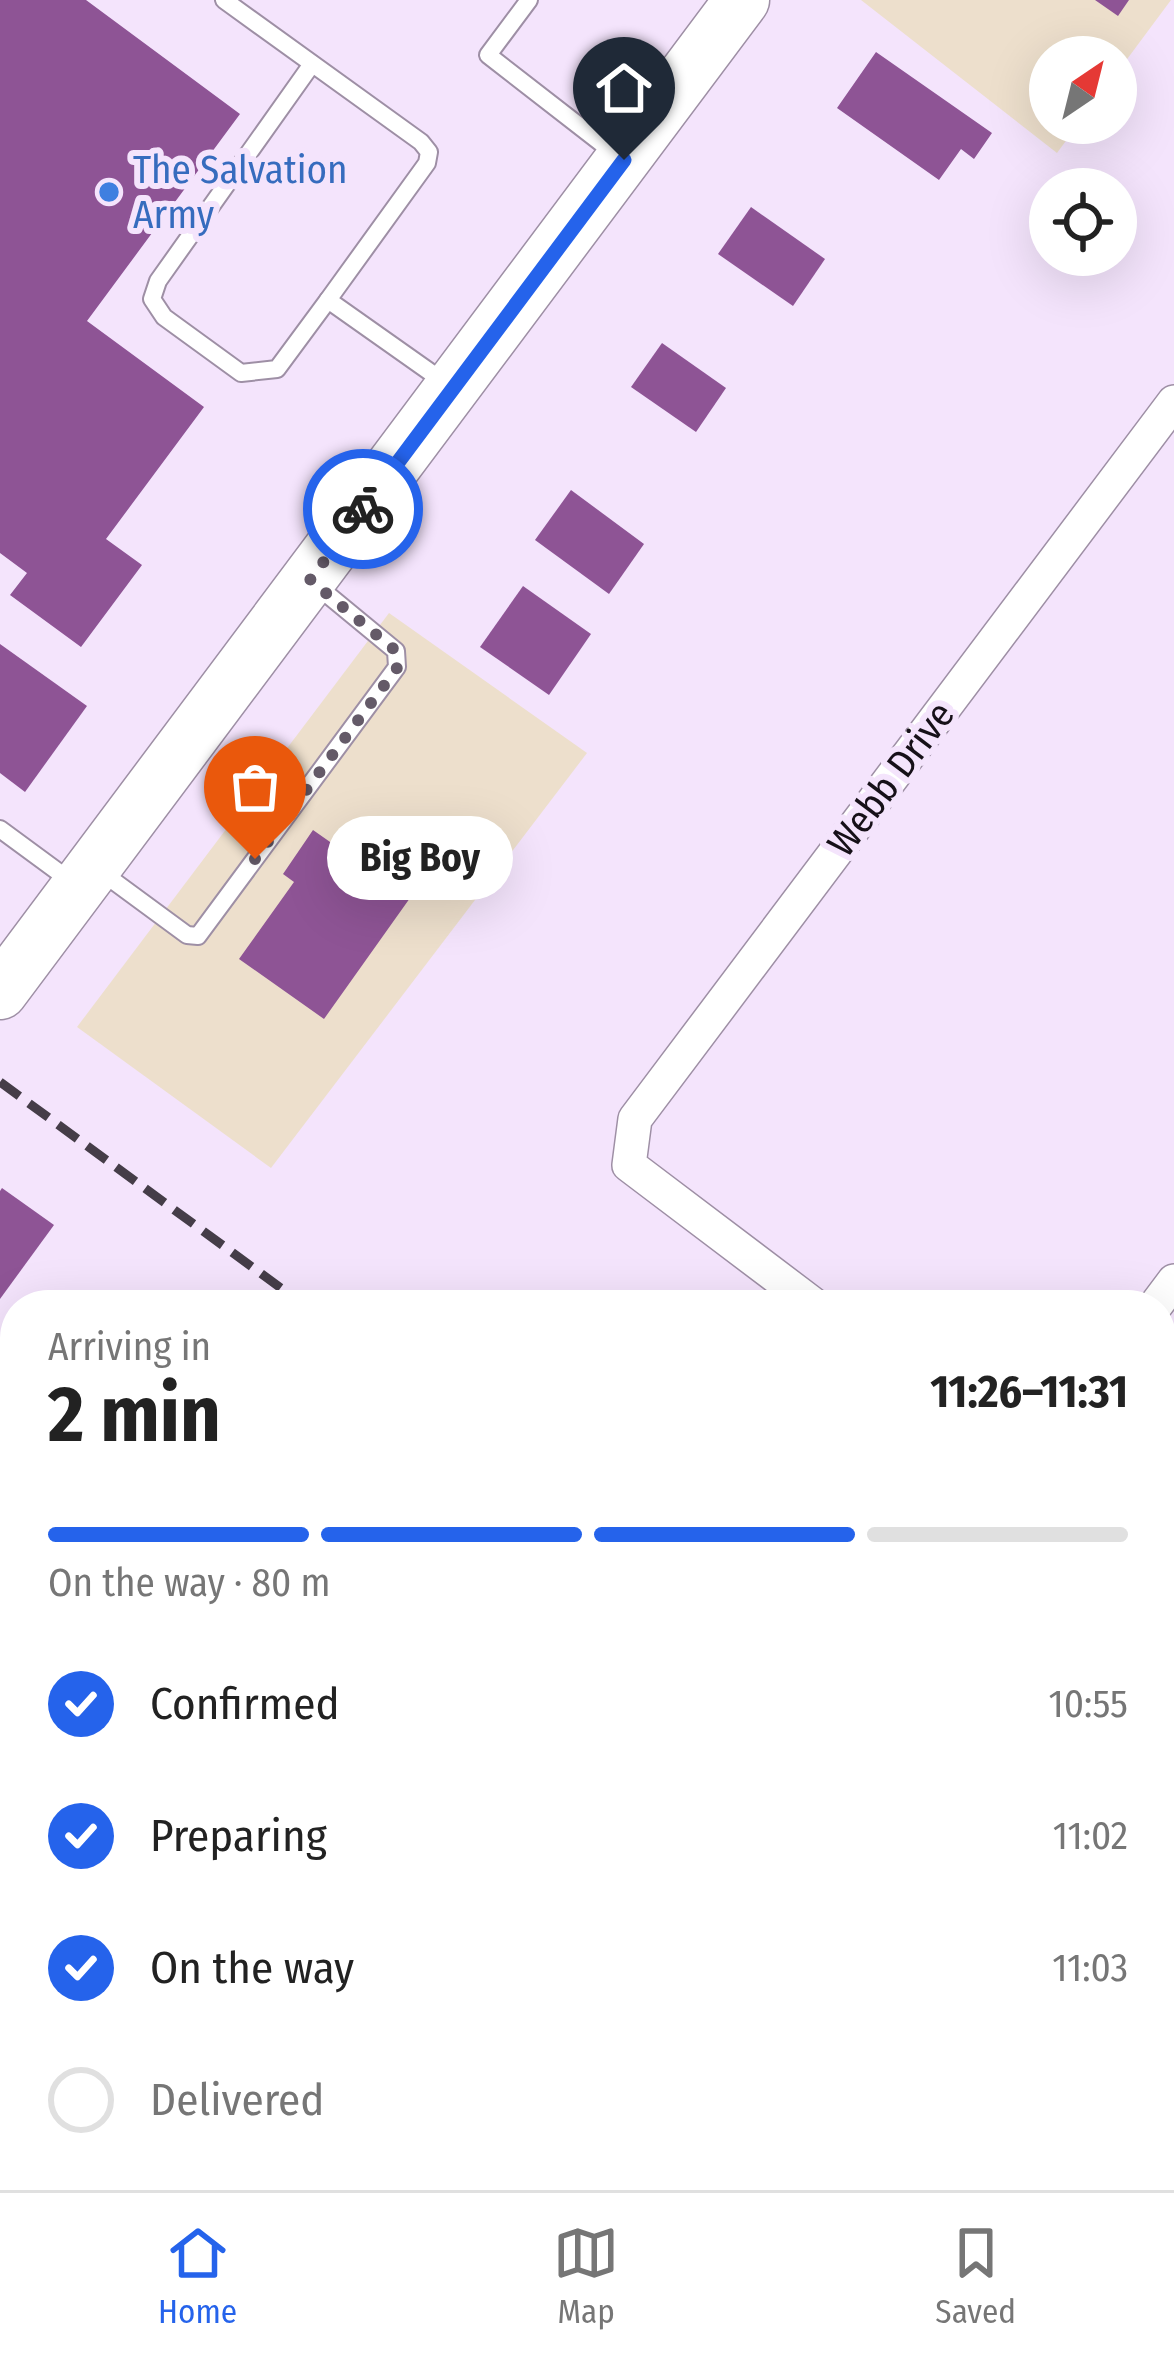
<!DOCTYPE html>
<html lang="en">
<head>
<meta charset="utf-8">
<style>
	:root { --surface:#fff; --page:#f6f6f6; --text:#222; --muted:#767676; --line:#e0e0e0; --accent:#2563eb }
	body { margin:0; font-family:"Fira Sans Condensed",sans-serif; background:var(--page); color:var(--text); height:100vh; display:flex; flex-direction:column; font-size:45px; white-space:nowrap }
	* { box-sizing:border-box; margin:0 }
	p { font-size:39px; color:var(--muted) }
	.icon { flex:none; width:66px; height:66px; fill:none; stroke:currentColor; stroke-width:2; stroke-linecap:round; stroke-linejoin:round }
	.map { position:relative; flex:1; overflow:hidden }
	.sheet { position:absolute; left:0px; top:1290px; width:1176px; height:900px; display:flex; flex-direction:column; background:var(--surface); border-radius:48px 48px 0 0; box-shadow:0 12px 48px #0002 }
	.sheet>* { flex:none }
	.needle { width:78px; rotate:35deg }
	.tools { position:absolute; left:1029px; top:36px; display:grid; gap:24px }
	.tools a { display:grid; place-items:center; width:108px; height:108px; border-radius:50%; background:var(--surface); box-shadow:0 12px 48px #0002; font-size:60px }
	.pin { position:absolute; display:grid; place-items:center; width:102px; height:102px; color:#fff; margin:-123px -51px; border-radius:50% 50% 50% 0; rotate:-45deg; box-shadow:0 0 12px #0007 }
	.pin .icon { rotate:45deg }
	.courier { position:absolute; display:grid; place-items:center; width:120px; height:120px; margin:-60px; border:9px solid #2563eb; border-radius:50%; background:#fff; color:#222; box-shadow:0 3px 15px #0007 }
	.bubble { position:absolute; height:84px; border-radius:42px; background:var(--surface); box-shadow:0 12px 48px #0002; font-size:39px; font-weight:700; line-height:84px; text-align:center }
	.head em { font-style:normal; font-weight:700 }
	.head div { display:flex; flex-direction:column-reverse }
	.head { display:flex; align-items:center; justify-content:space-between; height:204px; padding:0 48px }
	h1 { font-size:78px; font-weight:700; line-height:90px }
	.bar { display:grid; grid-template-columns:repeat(4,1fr); gap:18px 12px; align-content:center; height:144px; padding:0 48px }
	.bar i { height:15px; border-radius:9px; background:var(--line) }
	.bar .current { background:var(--accent) }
	.bar p { grid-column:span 4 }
	ol { padding:0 48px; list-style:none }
	li { display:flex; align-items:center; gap:36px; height:132px }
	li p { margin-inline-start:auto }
	li .icon { padding:12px; border-radius:50%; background:var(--accent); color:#fff; stroke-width:4 }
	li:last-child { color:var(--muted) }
	li i { width:66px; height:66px; border:6px solid var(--line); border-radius:50% }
	.dock { display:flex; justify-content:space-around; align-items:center; height:168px; border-top:3px solid var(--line); background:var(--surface); font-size:33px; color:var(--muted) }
	.dock a { display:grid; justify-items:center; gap:6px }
	.dock .current { color:var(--accent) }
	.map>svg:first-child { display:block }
	.commercial { fill:#eddfcc }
	.education { fill:#e7d7e9 }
	.building { fill:#8e5495 }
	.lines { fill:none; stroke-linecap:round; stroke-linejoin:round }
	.service-casing { stroke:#9e8fa5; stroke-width:20 }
	.minor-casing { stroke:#9e8fa5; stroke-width:36 }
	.primary-casing { stroke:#9e8fa5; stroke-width:57 }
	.service { stroke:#fff; stroke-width:16 }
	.minor { stroke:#fff; stroke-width:33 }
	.primary { stroke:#fff; stroke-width:54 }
	.rail { stroke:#453d48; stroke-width:9; stroke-dasharray:24 12; stroke-linecap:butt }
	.done { stroke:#645a68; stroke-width:12; stroke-dasharray:0 21.6 }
	.route { stroke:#2563eb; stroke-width:15 }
	.shop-dot { fill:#3f7fe0; stroke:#f4e4fc; stroke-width:4.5 }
	.labels { text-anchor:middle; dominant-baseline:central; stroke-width:12; stroke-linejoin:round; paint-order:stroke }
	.shop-label { font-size:39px; fill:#366cbe; stroke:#f4e4fc; text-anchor:start }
	.street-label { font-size:39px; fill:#161018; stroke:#f4e4fc }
</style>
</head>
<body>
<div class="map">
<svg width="1174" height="2190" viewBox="0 0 1174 2190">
	<rect width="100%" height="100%" fill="#f4e4fc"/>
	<!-- commercial -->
	<g class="commercial">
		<polygon points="861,0 1171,0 1116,74 1116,57 1050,57 1050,123 1079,123 1057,153"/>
		<polygon points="389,613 587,753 271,1168 77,1027"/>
	</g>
	<!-- education -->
	<polygon class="education" points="1174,1721 1174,1906 1161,1897 1161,1738"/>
	<!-- building -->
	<g class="building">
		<polygon points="0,0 86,0 240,114 87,321 204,407 106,539 142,565 81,647 10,595 27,573 0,553"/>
		<polygon points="1095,0 1129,0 1118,16"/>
		<polygon points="876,52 992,133 974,159 961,149 939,180 837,108"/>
		<polygon points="751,207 825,259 793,306 718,254"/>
		<polygon points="662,343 726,388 696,432 631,387"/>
		<polygon points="571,490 644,544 609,594 535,540"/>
		<polygon points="523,586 591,634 549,695 480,647"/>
		<polygon points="0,644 87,706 25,792 0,773"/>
		<polygon points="313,830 410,898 324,1019 239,959 294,882 283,874"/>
		<polygon points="2,1188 54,1225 0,1299 0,1191"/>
	</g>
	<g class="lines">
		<!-- service casing -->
		<g class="service-casing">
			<g id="service">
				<polyline points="224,0 421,142 429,152 427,163 328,300 447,384"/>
				<polyline points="529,0 488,55 618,156"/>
				<polyline points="312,64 158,281 152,299 164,317 241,373 277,369 328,300"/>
				<polyline points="0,829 72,882"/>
				<polyline points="100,871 187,935 198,936 397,667 396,651 316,585"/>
				<polyline points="1161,1816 1174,1822"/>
			</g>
		</g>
		<!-- minor casing -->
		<g class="minor-casing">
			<g id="minor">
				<polyline points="814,1305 629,1165 635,1119 1174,402"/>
				<polyline points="1156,1305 1174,1281"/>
				<polyline points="0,1690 15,1669"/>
				<polyline points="0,1747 15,1758"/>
				<polyline points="596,2175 617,2190"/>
				<polyline points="213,2190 224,2175"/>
				<polyline points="778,2190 789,2175"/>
			</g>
		</g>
		<!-- primary casing -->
		<g class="primary-casing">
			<polyline id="primary" points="0,992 742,0"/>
		</g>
		<!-- service -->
		<use href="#service" class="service"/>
		<!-- minor -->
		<use href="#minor" class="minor"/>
		<!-- primary -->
		<use href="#primary" class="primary"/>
		<!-- rail -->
		<g class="rail">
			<polyline points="0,1082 304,1305"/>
			<polyline points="1161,1929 1174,1938"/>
		</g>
	</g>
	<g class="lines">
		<!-- done -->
		<polyline class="done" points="255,859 397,668 396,651 310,580 363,509"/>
		<!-- route -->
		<polyline class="route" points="363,509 624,160"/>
	</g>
	<!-- markers -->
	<circle class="shop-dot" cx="109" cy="192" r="12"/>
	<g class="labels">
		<!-- shop labels -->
		<g class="shop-label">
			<text x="133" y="170">The Salvation<tspan x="133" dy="45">Army</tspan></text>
		</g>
		<!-- street labels -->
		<g class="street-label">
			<text transform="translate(891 779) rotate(-53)">Webb Drive</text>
		</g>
	</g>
</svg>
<div class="tools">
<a><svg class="needle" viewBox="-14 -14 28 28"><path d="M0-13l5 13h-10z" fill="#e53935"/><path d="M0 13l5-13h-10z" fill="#767676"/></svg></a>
<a><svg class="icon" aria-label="locate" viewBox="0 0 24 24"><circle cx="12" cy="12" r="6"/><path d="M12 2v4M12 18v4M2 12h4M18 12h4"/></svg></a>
</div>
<div class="pin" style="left:255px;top:859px;background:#ea580c"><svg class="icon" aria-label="bag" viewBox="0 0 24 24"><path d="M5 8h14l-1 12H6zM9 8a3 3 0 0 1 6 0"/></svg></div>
<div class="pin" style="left:624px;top:160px;background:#1f2937"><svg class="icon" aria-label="home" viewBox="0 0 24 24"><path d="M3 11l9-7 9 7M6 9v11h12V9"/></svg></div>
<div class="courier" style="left:363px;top:509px"><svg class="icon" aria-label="bike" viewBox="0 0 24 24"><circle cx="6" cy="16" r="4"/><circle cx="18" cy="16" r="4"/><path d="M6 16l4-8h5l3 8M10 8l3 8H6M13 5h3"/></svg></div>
<div class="bubble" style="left:327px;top:816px;width:186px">Big Boy</div>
<section class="sheet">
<div class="head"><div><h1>2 min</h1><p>Arriving in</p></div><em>11:26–11:31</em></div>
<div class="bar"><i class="current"></i><i class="current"></i><i class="current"></i><i></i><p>On the way · 80 m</p></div>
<ol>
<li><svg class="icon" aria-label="check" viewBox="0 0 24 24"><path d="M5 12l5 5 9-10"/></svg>Confirmed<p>10:55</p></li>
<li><svg class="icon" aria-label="check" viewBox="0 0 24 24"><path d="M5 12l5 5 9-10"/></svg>Preparing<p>11:02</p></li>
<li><svg class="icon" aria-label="check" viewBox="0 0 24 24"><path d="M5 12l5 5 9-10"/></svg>On the way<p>11:03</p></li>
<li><i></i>Delivered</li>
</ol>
</section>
</div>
<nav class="dock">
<a class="current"><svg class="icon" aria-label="home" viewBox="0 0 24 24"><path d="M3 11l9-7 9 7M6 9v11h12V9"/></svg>Home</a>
<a><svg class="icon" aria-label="map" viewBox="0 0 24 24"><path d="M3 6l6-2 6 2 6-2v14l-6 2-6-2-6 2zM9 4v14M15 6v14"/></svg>Map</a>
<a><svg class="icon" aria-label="saved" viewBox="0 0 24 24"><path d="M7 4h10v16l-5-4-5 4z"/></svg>Saved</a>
</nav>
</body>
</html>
